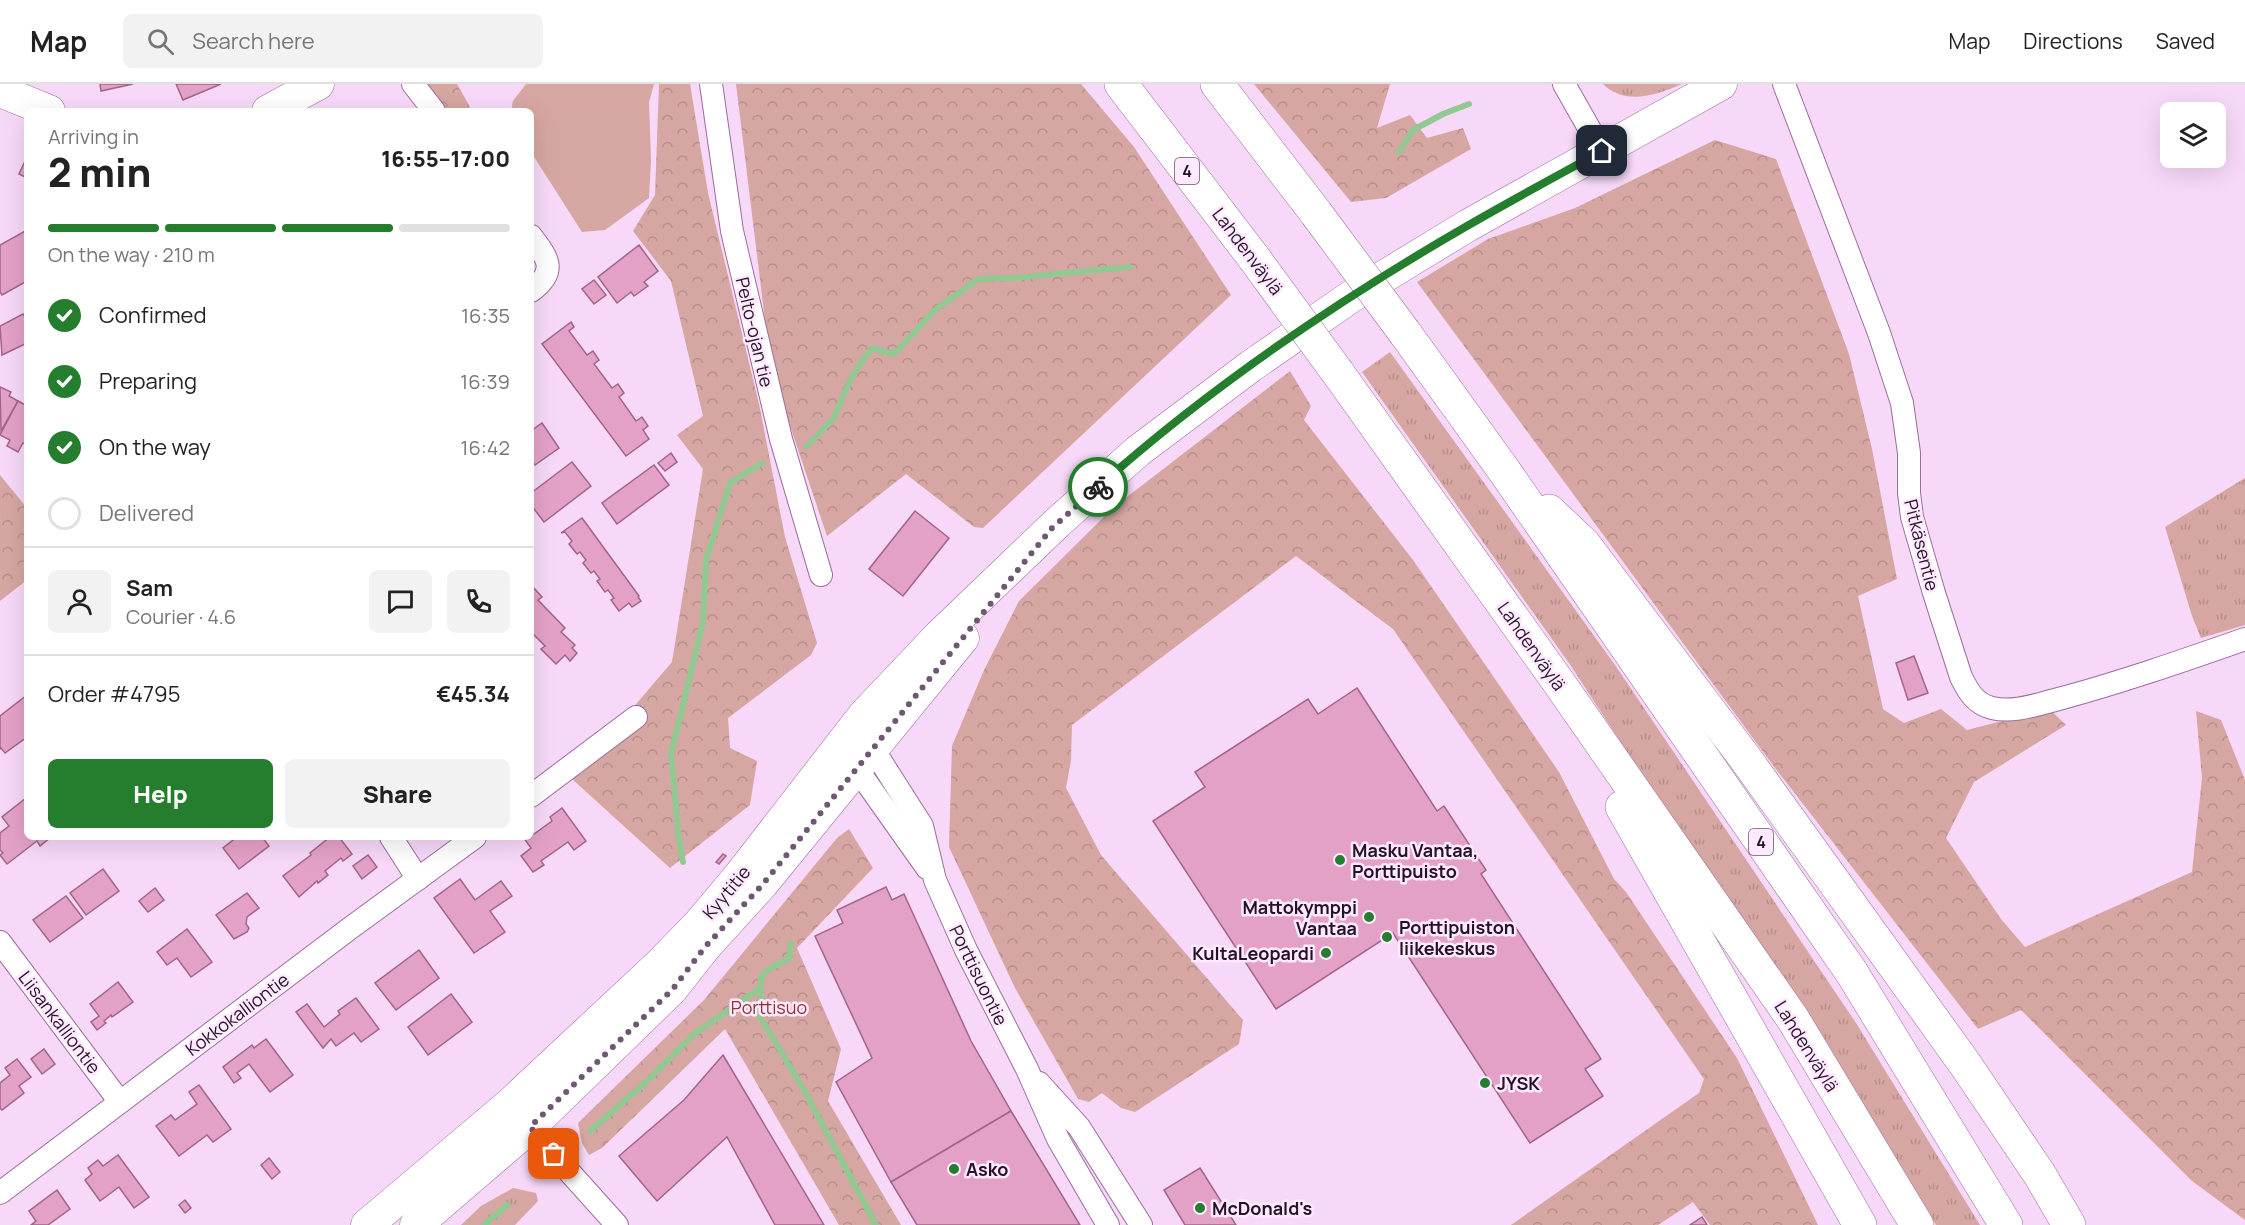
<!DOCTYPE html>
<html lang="en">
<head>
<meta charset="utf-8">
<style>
	:root { --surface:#fff; --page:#f2f2f2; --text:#222; --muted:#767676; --line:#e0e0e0; --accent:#247e2d }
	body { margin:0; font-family:Manrope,sans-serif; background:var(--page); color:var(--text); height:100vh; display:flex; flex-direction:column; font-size:22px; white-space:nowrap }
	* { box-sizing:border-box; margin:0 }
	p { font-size:20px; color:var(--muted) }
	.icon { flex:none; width:33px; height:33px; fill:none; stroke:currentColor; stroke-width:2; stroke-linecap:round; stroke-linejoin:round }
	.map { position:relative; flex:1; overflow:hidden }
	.details { position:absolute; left:24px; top:24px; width:510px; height:732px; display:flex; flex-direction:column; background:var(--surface); border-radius:9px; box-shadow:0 6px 24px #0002 }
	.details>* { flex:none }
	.buttons { position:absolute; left:2160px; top:18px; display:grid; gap:12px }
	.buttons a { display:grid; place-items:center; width:66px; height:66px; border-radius:9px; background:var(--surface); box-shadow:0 6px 24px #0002; font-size:30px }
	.pin { position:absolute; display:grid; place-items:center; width:51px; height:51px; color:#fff; margin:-26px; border-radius:12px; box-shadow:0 3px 9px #0006 }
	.courier { position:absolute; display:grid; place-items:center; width:60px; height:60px; margin:-30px; border:4px solid #247e2d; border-radius:50%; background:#fff; color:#222; box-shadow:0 2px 8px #0007 }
	.summary em { font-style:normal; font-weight:800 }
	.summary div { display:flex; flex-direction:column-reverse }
	.summary { display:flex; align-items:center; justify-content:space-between; height:102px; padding:0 24px }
	h1 { font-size:39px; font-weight:800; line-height:45px }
	.bar { display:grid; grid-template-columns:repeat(4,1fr); gap:9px 6px; align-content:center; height:72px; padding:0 24px }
	.bar i { height:8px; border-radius:4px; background:var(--line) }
	.bar .active { background:var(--accent) }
	.bar p { grid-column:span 4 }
	.line { display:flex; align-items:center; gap:15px; padding:0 24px; border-top:2px solid var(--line) }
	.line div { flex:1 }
	.round { display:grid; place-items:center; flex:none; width:63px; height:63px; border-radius:9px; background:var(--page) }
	ol { padding:0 24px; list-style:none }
	li { display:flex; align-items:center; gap:18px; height:66px }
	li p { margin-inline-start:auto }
	li .icon { padding:6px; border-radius:50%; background:var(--accent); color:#fff; stroke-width:4 }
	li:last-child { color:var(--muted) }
	li i { width:33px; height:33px; border:3px solid var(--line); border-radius:50% }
	.cta { display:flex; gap:12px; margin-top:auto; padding:12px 24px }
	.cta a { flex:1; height:69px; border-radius:9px; background:var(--accent); color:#fff; font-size:24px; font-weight:800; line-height:69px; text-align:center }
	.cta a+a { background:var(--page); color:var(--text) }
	header { display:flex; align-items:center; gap:36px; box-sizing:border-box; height:84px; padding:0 30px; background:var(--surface); border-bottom:2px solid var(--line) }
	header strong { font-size:28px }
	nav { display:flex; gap:33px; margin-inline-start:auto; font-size:21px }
	.search { width:420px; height:54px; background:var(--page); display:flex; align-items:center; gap:15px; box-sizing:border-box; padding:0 21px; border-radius:9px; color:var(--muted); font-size:22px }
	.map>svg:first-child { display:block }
	.grass { fill:url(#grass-tufts) }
	.forest { fill:url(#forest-crowns) }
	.pitch { fill:#d6a6a2 }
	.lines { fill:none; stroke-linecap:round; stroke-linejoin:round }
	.stream { stroke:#92c892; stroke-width:6 }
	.building { fill:#e4a1c7; stroke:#a26588; stroke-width:1.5 }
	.street-casing { stroke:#9b6d9e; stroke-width:24 }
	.secondary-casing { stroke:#9b6d9e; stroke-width:33 }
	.highway-casing { stroke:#9b6d9e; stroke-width:34 }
	.street { stroke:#fff; stroke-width:22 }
	.secondary { stroke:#fff; stroke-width:32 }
	.highway { stroke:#fff; stroke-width:33 }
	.highway-bridge-casing { stroke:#9b6d9e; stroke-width:34; stroke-linecap:butt }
	.highway-bridge { stroke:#fff; stroke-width:33 }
	.done { stroke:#6e5770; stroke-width:6; stroke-dasharray:0 10.8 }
	.route { stroke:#247e2d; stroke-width:8 }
	.poi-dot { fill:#247e2d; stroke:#fee9ff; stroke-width:2 }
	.labels { text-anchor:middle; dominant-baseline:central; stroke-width:5; stroke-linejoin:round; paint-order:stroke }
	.shield { fill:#fee9ff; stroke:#655267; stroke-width:1.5 }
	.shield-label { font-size:16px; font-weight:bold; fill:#241226 }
	.street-label { font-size:18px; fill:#241226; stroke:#fee9ff }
	.poi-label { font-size:18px; font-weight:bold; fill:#241226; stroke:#fee9ff; text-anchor:start }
	.park-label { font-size:18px; fill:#8f3432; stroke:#fee9ff }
</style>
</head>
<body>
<header>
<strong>Map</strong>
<div class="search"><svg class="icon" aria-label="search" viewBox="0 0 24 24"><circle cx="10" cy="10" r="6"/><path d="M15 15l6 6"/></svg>Search here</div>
<nav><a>Map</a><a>Directions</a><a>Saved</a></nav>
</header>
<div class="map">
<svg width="2245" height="1141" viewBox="0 0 2245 1141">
	<defs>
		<pattern id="grass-tufts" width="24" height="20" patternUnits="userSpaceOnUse" patternTransform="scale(1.5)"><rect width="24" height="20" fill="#d6a6a2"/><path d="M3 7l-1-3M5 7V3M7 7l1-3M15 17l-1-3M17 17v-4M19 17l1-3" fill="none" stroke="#b88e8b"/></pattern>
		<pattern id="forest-crowns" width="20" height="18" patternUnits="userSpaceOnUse" patternTransform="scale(1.5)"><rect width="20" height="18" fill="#d6a6a2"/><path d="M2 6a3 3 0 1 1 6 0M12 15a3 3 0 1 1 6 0" fill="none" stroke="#b88e8b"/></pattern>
	</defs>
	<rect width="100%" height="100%" fill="#f7d8f8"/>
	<!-- grass -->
	<g class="grass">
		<path d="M1603,0h79c-25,11 -57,22 -79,0z"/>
		<polygon points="1390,268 1615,581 1856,939 1980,1141 1936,1141 1569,579 1362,288"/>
		<polygon points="2245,394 2245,541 2201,554 2192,532 2165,443"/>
		<polygon points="513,1104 536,1109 538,1117 515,1141 461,1141 481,1122"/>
	</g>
	<!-- forest -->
	<g class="forest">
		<polygon points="422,0 457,0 470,23 468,27 443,27"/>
		<polygon points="659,0 690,0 708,109 759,320 785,453 817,559 811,571 728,634 730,664 757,677 750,721 670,784 572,695 672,578 703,385 677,351 703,332 671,197 633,147 655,111"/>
		<polygon points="736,0 1081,0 1134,63 1231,211 983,444 974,443 906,390 827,452 771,285"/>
		<polygon points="1254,0 1390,0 1377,44 1410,31 1427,54 1463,44 1471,65 1386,114 1351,118"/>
		<polygon points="1715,56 1776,75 1849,270 1872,365 1897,495 1858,512 1883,625 1904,639 1941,625 1967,646 2049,625 2066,641 1974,698 1946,754 2001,835 2025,863 2192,788 2202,694 2196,627 2221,636 2245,696 2245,1136 2192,1097 2021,926 1978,945 1775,684 1417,198 1488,155 1575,124"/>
		<polygon points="1290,287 1311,322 1304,336 1413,476 1559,688 1614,795 1626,808 1737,974 1818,1141 1710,1141 1693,1118 1658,1141 1511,1141 1699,1009 1704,995 1393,545 1296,472 1072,641 1071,676 1066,704 1101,771 1243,936 1239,960 1135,1028 1121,1024 1102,1009 1089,1018 1078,1015 1015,904 949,763 952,662 984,586 1019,517 1114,423"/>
		<polygon points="0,391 27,424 27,496 0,517"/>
		<polygon points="849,745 873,784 797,864 841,965 828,1017 901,1141 839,1141 725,945 602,1064 589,1071 582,1059 578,1039 704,916 837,754"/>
	</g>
	<!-- pitch -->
	<polygon class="pitch" points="526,0 654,0 649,18 651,76 649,114 605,146 582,148 531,68 531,27 511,27 513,17"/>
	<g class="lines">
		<!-- stream -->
		<g class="stream">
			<polyline points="1399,68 1413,46 1443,30 1469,20"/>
			<polyline points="807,362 833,335 853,290 872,264 894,270 935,226 978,195 1013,194 1130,183"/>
			<polyline points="683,778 679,756 671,670 703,538 706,476 730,399 762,379"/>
			<polyline points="791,859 789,874 769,885 761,893 760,933 803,1004 876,1141"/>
			<polyline points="590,1047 647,997 694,950 759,905"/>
			<polyline points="484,1141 507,1121"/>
		</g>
	</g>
	<!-- building -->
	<g class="building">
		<polygon points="100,0 133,0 101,7"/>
		<polygon points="176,0 221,0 183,16"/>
		<polygon points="27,73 27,94 19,90"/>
		<polygon points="27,146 27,197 2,211 0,208 0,161"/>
		<polygon points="639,161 658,187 644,198 648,202 634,212 631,208 617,219 598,193"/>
		<polygon points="594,196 606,211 594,220 582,205"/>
		<polygon points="23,230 27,236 27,259 2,271 0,242"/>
		<polygon points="571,238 574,243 569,247 587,271 593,267 599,276 594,280 612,304 618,300 624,309 619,313 636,337 642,333 648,342 643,346 649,355 626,372 542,260"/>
		<polygon points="0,303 11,308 9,312 18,317 1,347"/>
		<polygon points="18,317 27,322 27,361 23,359 18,368 7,362 10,356 0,351"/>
		<polygon points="542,339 559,364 535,381 531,375 531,347"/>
		<polygon points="671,369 677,378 665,387 658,379"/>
		<polygon points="572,378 591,402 544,438 531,421 531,409"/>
		<polygon points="654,381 669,401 617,440 602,419"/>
		<polygon points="915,427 949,454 903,512 869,485"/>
		<polygon points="582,434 639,512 638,513 641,517 632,523 629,519 619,527 611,516 614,514 608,506 605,508 597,497 600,495 594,487 591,489 583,479 586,476 580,468 577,470 569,460 572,457 565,448 561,449"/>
		<polygon points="531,501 542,513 538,516 565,544 561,548 575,561 572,564 577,569 570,577 565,571 556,580 541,565 545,562 531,548"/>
		<polygon points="1914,572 1928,609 1908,616 1896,579"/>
		<polygon points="1357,604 1437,727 1444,722 1486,786 1481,790 1601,975 1585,985 1603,1012 1530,1059 1393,849 1276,925 1153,737 1205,703 1195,688 1308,615 1318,630"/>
		<polygon points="27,611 27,653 5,669 1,664 0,665 0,632"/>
		<polygon points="26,714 27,753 51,753 40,762 37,757 7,780 0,771 3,769 0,766 0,749 9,742 2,733"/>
		<polygon points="562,724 586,757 574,766 568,758 541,777 544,781 533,788 521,772 531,764 523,753 531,753 531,747 534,750 552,737 550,733"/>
		<polygon points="237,753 262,753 269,762 239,785 223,764"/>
		<polygon points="330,753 339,753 352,770 343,777 341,774 325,787 328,791 318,799 317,797 299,813 283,792 311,771 310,769"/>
		<polygon points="723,770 726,772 719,780 716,778"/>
		<polygon points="368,771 377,783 362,795 353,782"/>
		<polygon points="103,785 119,807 86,831 70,809"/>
		<polygon points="460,795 475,816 501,797 512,812 490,827 505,848 474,869 434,814"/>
		<polygon points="886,803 892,816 904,810 971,957 1011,1027 891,1098 836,998 872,974 815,852 843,839 837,826"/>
		<polygon points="155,804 164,816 148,828 139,817"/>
		<polygon points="247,809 259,824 247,833 246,840 249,844 247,848 234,855 216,831"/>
		<polygon points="66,812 83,834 50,858 33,836"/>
		<polygon points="187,845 212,878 191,893 177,874 167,881 157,868"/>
		<polygon points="419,866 439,894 396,926 375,899"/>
		<polygon points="118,898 133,918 112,933 111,931 104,937 106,939 97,946 91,938 99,932 90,920"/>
		<polygon points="451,910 472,938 428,971 408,943"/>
		<polygon points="356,914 379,945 361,958 354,949 336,962 331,955 323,964 296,928 307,920 324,943 340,930 338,927"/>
		<polygon points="266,955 293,991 270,1008 249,980 237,989 241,994 234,999 223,983 252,961 254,964"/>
		<polygon points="44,965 55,980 42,990 31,975"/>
		<polygon points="723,971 824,1141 775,1141 727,1053 657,1117 619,1072 684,1016"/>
		<polygon points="17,975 31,993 19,1002 24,1009 2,1026 0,1024 0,999 10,991 5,984"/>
		<polygon points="199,1001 231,1045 213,1058 207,1051 179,1072 156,1042 171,1031 175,1036 197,1020 189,1008"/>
		<polygon points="1011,1027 1080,1141 917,1141 891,1098"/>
		<polygon points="118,1071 149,1113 134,1124 119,1103 100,1117 85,1096 92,1090 88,1084 98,1076 103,1082"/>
		<polygon points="269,1074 280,1088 272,1095 261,1081"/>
		<polygon points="1200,1084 1236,1141 1185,1141 1164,1106"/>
		<polygon points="57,1106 70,1125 48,1141 31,1141 36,1137 29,1127"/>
		<polygon points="185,1116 191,1124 185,1129 179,1121"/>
		<polygon points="1702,1133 1707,1141 1690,1141"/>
	</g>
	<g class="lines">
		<!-- street casing -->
		<g class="street-casing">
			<g id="street">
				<polyline points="413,0 434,27"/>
				<polyline points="711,0 732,147 781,355 821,491"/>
				<polyline points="1564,0 1602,67"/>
				<path d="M1784,0l95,249 23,70 7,50v40l3,24 22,76 27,84c7,14 14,27 31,31 21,5 43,-3 63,-8 64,-17 127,-39 190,-61"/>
				<path d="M531,152c17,22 27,35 0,55"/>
				<polyline points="860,659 873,665 922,742 935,796 966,866 1027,985 1058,1055 1108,1141"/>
				<polyline points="853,673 857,685 927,784"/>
				<polyline points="531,712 636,633"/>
				<polyline points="391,753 418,795"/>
				<polyline points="0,858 120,1018"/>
				<polyline points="1039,999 1079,1043 1141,1141"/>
				<polyline points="520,1033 617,1141"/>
				<polyline points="0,1109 349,845 475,753"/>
			</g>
		</g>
		<!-- secondary casing -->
		<g class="secondary-casing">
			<g id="secondary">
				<polyline points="0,7 49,27"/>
				<polyline points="268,27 318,0"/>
				<polyline points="367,1141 509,1021 660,880 698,841 740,791 864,631 938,553 1057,439 1138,367 1251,282 1352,212 1467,142 1721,0"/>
				<polyline points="416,1141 530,1043 671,906 705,863 763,799 963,554"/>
			</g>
		</g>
		<!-- highway casing -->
		<g class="highway-casing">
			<g id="highway">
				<polyline points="1121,0 1254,174"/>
				<polyline points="1217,0 1316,129"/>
				<polyline points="1405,249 1503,385 1852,889 2006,1141"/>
				<polyline points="1338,289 1557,596 1793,935 1917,1141"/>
				<polyline points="1549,427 1584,460 1745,674 1965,980 2040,1091 2069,1141"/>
				<polyline points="1622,723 1860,1141"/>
			</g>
		</g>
		<!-- street -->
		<use href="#street" class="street"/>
		<!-- secondary -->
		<use href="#secondary" class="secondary"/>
		<!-- highway -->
		<use href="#highway" class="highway"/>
		<!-- highway-bridge casing -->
		<g class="highway-bridge-casing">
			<g id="highway-bridge">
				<polyline points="1316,129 1405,249"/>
				<polyline points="1254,174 1338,289"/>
			</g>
		</g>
		<!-- highway-bridge -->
		<use href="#highway-bridge" class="highway-bridge"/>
	</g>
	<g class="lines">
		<!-- done -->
		<polyline class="done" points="554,1070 530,1043 672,906 705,863 763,800 1052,444 1098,403"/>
		<!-- route -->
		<path class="route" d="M1098,403c112,-100 239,-186 369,-261 45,-26 90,-50 135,-75"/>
	</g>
	<!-- markers -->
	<g class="poi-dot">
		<circle cx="1340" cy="776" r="6"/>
		<circle cx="1369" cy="833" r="6"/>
		<circle cx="1387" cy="853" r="6"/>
		<circle cx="1326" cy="869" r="6"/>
		<circle cx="1485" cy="999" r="6"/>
		<circle cx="954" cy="1085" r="6"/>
		<circle cx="1200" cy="1124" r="6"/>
	</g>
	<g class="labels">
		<!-- shield labels -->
		<g class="shield">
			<rect x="1175" y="74" width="24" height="26" rx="4.5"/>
			<rect x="1749" y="745" width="24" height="26" rx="4.5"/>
		</g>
		<g class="shield-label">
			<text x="1187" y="87">4</text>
			<text x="1761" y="758">4</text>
		</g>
		<!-- street labels -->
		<g class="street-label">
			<text transform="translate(1248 167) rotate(53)">Lahdenväylä</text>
			<text transform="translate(755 248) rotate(77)">Pelto-ojan tie</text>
			<text transform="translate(1922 461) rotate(76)">Pitkäsentie</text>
			<text transform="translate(1532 562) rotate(55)">Lahdenväylä</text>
			<text transform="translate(726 808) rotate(-50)">Kyytitie</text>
			<text transform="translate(979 891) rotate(64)">Porttisuontie</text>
			<text transform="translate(237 930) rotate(-37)">Kokkokalliontie</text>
			<text transform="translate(60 938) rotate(53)">Liisankalliontie</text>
			<text transform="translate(1807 962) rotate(58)">Lahdenväylä</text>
		</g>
		<!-- poi labels -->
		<g class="poi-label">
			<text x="1352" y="766">Masku Vantaa,<tspan x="1352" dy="21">Porttipuisto</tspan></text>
			<text x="1357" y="823" text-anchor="end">Mattokymppi<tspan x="1357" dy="21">Vantaa</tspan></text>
			<text x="1399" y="843">Porttipuiston<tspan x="1399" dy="21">liikekeskus</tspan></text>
			<text x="1314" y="869" text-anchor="end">KultaLeopardi</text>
			<text x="1497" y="999">JYSK</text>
			<text x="966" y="1085">Asko</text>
			<text x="1212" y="1124">McDonald's</text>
		</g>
		<!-- park labels -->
		<g class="park-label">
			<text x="769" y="923">Porttisuo</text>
		</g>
	</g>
</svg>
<div class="buttons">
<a><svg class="icon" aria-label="layers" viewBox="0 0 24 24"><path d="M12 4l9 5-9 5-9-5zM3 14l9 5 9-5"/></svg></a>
</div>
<div class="pin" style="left:554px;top:1070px;background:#ea580c"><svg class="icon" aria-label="bag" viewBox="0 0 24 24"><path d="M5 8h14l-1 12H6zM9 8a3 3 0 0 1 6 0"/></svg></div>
<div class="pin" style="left:1602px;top:67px;background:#1f2937"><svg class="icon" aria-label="home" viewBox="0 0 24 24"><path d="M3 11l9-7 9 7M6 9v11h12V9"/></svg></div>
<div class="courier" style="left:1098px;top:403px"><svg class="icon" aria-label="bike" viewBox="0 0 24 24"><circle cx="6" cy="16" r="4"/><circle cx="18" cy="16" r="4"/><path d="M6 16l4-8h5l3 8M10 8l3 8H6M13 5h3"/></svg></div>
<section class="details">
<div class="summary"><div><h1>2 min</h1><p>Arriving in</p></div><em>16:55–17:00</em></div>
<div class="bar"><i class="active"></i><i class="active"></i><i class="active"></i><i></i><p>On the way · 210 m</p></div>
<ol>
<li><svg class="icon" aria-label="check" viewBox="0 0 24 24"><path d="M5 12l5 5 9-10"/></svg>Confirmed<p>16:35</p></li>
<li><svg class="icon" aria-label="check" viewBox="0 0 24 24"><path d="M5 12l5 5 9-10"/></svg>Preparing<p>16:39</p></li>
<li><svg class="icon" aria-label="check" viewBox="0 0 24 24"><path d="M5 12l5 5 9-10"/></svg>On the way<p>16:42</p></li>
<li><i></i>Delivered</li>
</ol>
<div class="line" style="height:108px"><a class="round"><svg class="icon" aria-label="person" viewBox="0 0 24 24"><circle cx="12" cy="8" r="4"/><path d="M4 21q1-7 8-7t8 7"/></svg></a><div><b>Sam</b><p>Courier · 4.6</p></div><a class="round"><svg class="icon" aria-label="chat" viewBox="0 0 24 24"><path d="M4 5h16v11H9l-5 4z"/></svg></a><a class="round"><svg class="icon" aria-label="phone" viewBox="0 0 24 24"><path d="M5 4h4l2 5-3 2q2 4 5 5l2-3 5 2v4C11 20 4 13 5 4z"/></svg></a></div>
<div class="line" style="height:78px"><div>Order #4795</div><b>€45.34</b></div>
<div class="cta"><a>Help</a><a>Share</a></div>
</section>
</div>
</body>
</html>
